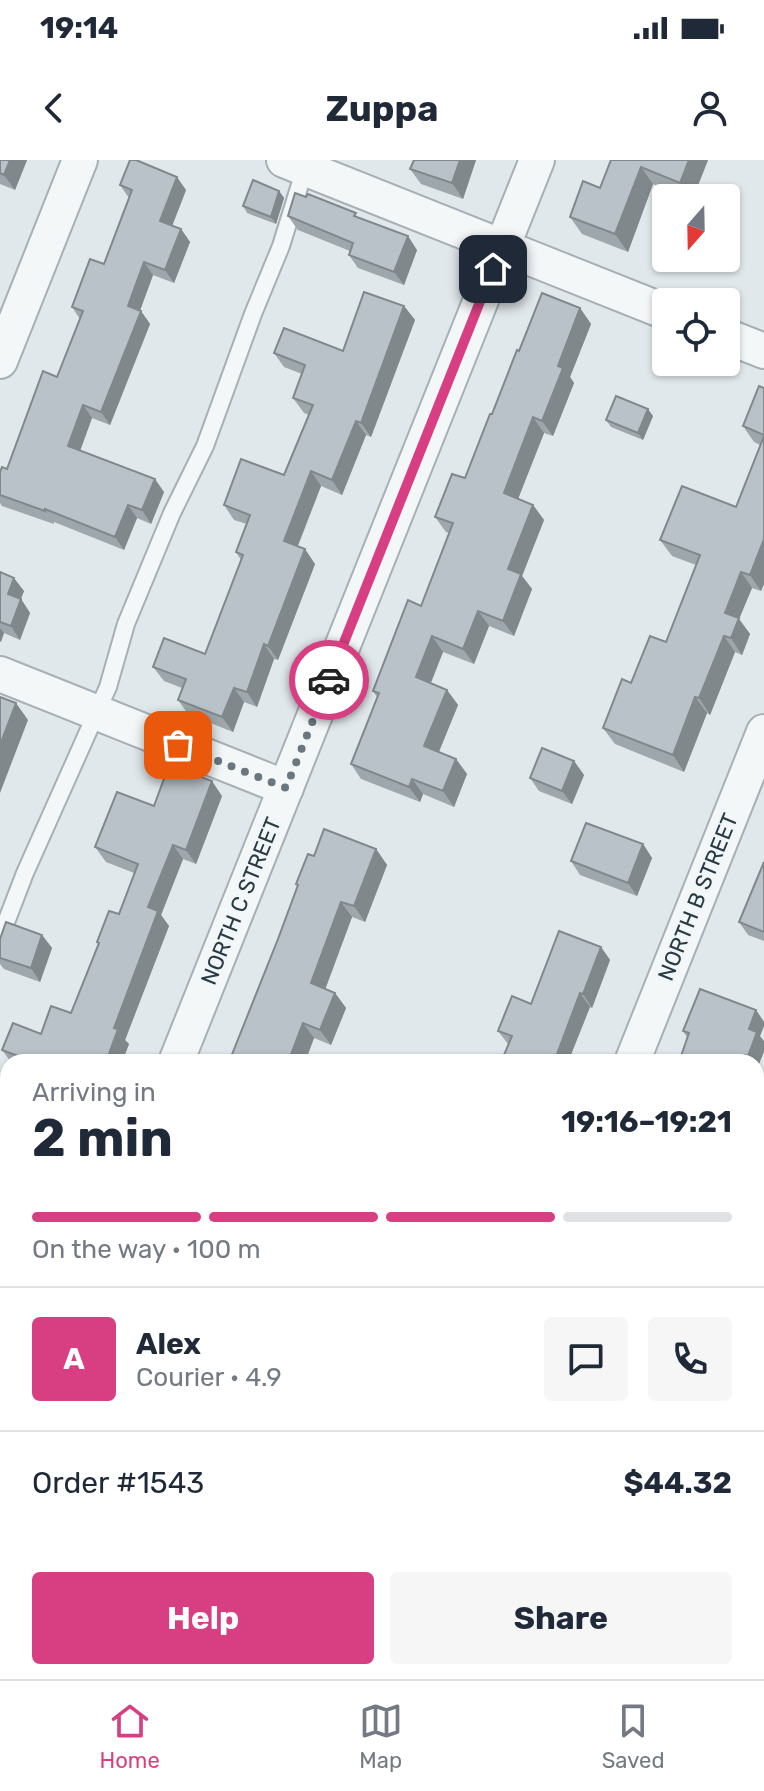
<!DOCTYPE html>
<html lang="en">
<head>
<meta charset="utf-8">
<style>
	:root { --surface:#fff; --page:#f6f6f7; --text:#1f2937; --muted:#747a83; --line:#e0e1e3; --accent:#d73f82 }
	body { margin:0; font-family:Rubik,sans-serif; background:var(--page); color:var(--text); height:100vh; display:flex; flex-direction:column; font-size:30px; white-space:nowrap }
	* { box-sizing:border-box; margin:0 }
	p { font-size:26px; color:var(--muted) }
	.icon { flex:none; width:44px; height:44px; fill:none; stroke:currentColor; stroke-width:2; stroke-linecap:round; stroke-linejoin:round }
	.map { position:relative; flex:1; overflow:hidden }
	.details { position:absolute; left:0px; top:894px; width:764px; height:626px; display:flex; flex-direction:column; background:var(--surface); border-radius:24px 24px 0 0; box-shadow:0 2px 6px #0004 }
	.details>* { flex:none }
	.needle { width:52px; rotate:200deg }
	.controls { position:absolute; left:652px; top:24px; display:grid; gap:16px }
	.controls a { display:grid; place-items:center; width:88px; height:88px; border-radius:8px; background:var(--surface); box-shadow:0 2px 6px #0004; font-size:40px }
	.pin { position:absolute; display:grid; place-items:center; width:68px; height:68px; color:#fff; margin:-34px; border-radius:16px; box-shadow:0 4px 12px #0006 }
	.courier { position:absolute; display:grid; place-items:center; width:80px; height:80px; margin:-40px; border:6px solid #d73f82; border-radius:50%; background:#fff; color:#222; box-shadow:0 2px 10px #0007 }
	.head em { font-style:normal; font-weight:700 }
	.head div { display:flex; flex-direction:column-reverse }
	.head { display:flex; align-items:center; justify-content:space-between; height:136px; padding:0 32px }
	h1 { font-size:52px; font-weight:700; line-height:60px }
	.bar { display:grid; grid-template-columns:repeat(4,1fr); gap:12px 8px; align-content:center; height:96px; padding:0 32px }
	.bar i { height:10px; border-radius:6px; background:var(--line) }
	.bar .active { background:var(--accent) }
	.bar p { grid-column:span 4 }
	.line { display:flex; align-items:center; gap:20px; padding:0 32px; border-top:2px solid var(--line) }
	.line div { flex:1 }
	.round { display:grid; place-items:center; flex:none; width:84px; height:84px; border-radius:8px; background:var(--page) }
	.cta { display:flex; gap:16px; margin-top:auto; padding:16px 32px }
	.cta a { flex:1; height:92px; border-radius:8px; background:var(--accent); color:#fff; font-size:32px; font-weight:700; line-height:92px; text-align:center }
	.cta a+a { background:var(--page); color:var(--text) }
	.status { display:flex; justify-content:space-between; align-items:center; height:56px; padding:0 40px; background:var(--surface); direction:ltr }
	.status svg { height:22px; fill:currentColor }
	header { display:flex; justify-content:space-between; align-items:center; height:104px; padding:0 32px; background:var(--surface); font-size:36px; font-weight:700 }
	.tab-bar { display:flex; justify-content:space-around; align-items:center; height:112px; border-top:2px solid var(--line); background:var(--surface); font-size:22px; color:var(--muted) }
	.tab-bar a { display:grid; justify-items:center; gap:4px }
	.tab-bar .active { color:var(--accent) }
	.map>svg:first-child { display:block }
	.lines { fill:none; stroke-linecap:round; stroke-linejoin:round }
	.service-casing { stroke:#a6b0b5; stroke-width:20 }
	.minor-casing { stroke:#a6b0b5; stroke-width:38 }
	.service { stroke:#f4f7f8; stroke-width:16 }
	.minor { stroke:#f4f7f8; stroke-width:34 }
	.wall { fill:#9ea7ac }
	.shaded-wall { fill:#81888c }
	.building { fill:#b8c2c8; stroke:#81888c; stroke-width:2 }
	.done { stroke:#69777e; stroke-width:8; stroke-dasharray:0 14.4 }
	.route { stroke:#d73f82; stroke-width:10 }
	.labels { text-anchor:middle; dominant-baseline:central; stroke-width:6; stroke-linejoin:round; paint-order:stroke }
	.street-label { font-size:22px; fill:#283a43; stroke:#f1f6f8 }
</style>
</head>
<body>
<div class="status"><b>19:14</b><svg viewBox="0 0 49 12"><path d="M0 12V9h3v3zM5 12V6h3v6zM10 12V3h3v9zM15 12V0h3v12zM26 1h20v11H26zM47 4h2v5h-2z"/></svg></div>
<header><svg class="icon" aria-label="back" viewBox="0 0 24 24"><path d="M15 5l-7 7 7 7"/></svg>Zuppa<svg class="icon" aria-label="person" viewBox="0 0 24 24"><circle cx="12" cy="8" r="4"/><path d="M4 21q1-7 8-7t8 7"/></svg></header>
<div class="map">
<svg width="764" height="1519" viewBox="0 0 764 1519">
	<rect width="100%" height="100%" fill="#e1e8eb"/>
	<g class="lines">
		<!-- service casing -->
		<g class="service-casing">
			<g id="service">
				<polyline points="0,778 25,713 108,527 126,464 172,353 205,286 253,154 281,86 306,5"/>
				<polyline points="160,1519 163,1512"/>
			</g>
		</g>
		<!-- minor casing -->
		<g class="minor-casing">
			<g id="minor">
				<polyline points="284,0 666,152"/>
				<polyline points="726,176 764,191"/>
				<polyline points="0,201 80,0"/>
				<polyline points="0,514 286,628"/>
				<polyline points="176,902 537,0"/>
				<polyline points="632,902 764,572"/>
				<polyline points="0,1141 8,1144"/>
				<polyline points="0,1342 8,1322"/>
				<polyline points="756,1443 764,1446"/>
				<polyline points="384,1519 387,1512"/>
			</g>
		</g>
		<!-- service -->
		<use href="#service" class="service"/>
		<!-- minor -->
		<use href="#minor" class="minor"/>
	</g>
	<!-- wall -->
	<g class="wall">
		<polygon points="0,0 27,0 15,30 0,24"/>
		<polygon points="476,0 463,39 421,24 410,9"/>
		<polygon points="611,0 708,0 693,38 687,38 653,24 628,92 582,74 570,57 600,28"/>
		<polygon points="120,25 186,30 172,66 181,69 190,82 174,123 153,115 140,150 150,164 110,265 92,258 80,291 164,332 151,364 137,358 124,390 54,362 54,364 2,346 0,343 0,312 7,309 57,217 80,159 72,147 104,104 129,38"/>
		<polygon points="279,31 284,38 276,64 247,53 243,46"/>
		<polygon points="288,56 359,58 417,90 404,125 358,108 349,95 350,91 298,70"/>
		<polygon points="404,146 415,160 371,277 366,275 342,335 321,326 298,386 315,404 278,500 274,499 257,547 244,542 233,572 188,554 178,540 182,528 164,521 153,507 205,494 241,400 236,392 247,364 234,360 224,345 284,315 309,255 304,253 293,238 302,214 284,207 274,193 343,191"/>
		<polygon points="580,148 591,164 570,217 574,223 553,276 544,273 518,339 533,345 544,360 522,416 532,429 514,476 489,466 474,504 443,492 430,523 447,530 458,545 439,592 456,599 467,614 454,647 423,634 420,642 361,619 351,604 377,537 373,531 421,446 449,373 446,372 435,357 465,318 519,191"/>
		<polygon points="764,228 764,424 761,431 752,428 739,459 750,474 742,495 735,492 710,555 707,553 684,612 615,584 603,568 631,523 666,482 696,405 672,396 660,380 736,347 760,285 754,282 743,266"/>
		<polygon points="653,256 643,280 611,267 606,260"/>
		<polygon points="0,412 24,431 21,439 30,453 20,480 4,473 0,481"/>
		<polygon points="574,601 584,615 572,644 539,631 530,618"/>
		<polygon points="222,636 196,704 183,699 161,755 169,766 125,880 129,884 122,902 11,902 2,890 41,874 71,853 98,784 97,782 119,754 134,713 106,702 95,687 154,646"/>
		<polygon points="643,684 652,698 637,736 580,715 571,701"/>
		<polygon points="376,689 387,705 365,762 352,757 325,829 335,833 346,848 331,885 314,878 305,902 278,779 298,727 296,724 314,696"/>
		<polygon points="764,702 764,781 748,775 739,762"/>
		<polygon points="42,775 52,788 40,822 4,809 0,804 0,798"/>
		<polygon points="601,787 610,800 592,848 590,847 568,902 502,902 508,884 498,871"/>
		<polygon points="756,850 764,862 764,866 760,876 757,909 756,909 756,902 679,902 687,877 683,871"/>
		<polygon points="0,998 8,1001 8,1048 0,1045"/>
		<polygon points="756,1310 764,1313 764,1403 756,1399"/>
		<polygon points="639,1512 737,1512 735,1518 728,1515 726,1519 636,1519"/>
	</g>
	<!-- shaded-wall -->
	<g class="shaded-wall">
		<polygon points="10,0 27,0 15,30 4,15"/>
		<polygon points="460,0 476,0 463,39 452,23"/>
		<polygon points="689,0 708,0 693,38 691,38 680,23"/>
		<polygon points="641,7 653,24 628,92 615,74"/>
		<polygon points="177,17 186,30 169,74 160,61"/>
		<polygon points="279,31 284,38 276,64 271,57"/>
		<polygon points="181,69 190,82 174,123 165,110"/>
		<polygon points="408,76 417,90 404,125 394,112"/>
		<polygon points="144,102 153,115 137,159 128,146"/>
		<polygon points="404,146 415,160 371,277 361,263"/>
		<polygon points="580,148 591,164 570,217 574,223 553,276 542,261 558,206"/>
		<polygon points="141,151 150,164 110,265 101,252"/>
		<polygon points="83,245 92,258 77,299 68,286"/>
		<polygon points="648,249 653,256 643,280 638,273"/>
		<polygon points="533,257 544,273 514,349 504,333"/>
		<polygon points="356,261 366,275 342,335 332,320"/>
		<polygon points="311,311 321,326 294,395 284,381"/>
		<polygon points="155,319 164,332 151,364 142,350"/>
		<polygon points="128,345 137,358 124,390 115,377"/>
		<polygon points="533,345 544,360 522,416 532,429 514,476 503,461 508,409"/>
		<polygon points="764,379 764,424 761,431 750,415"/>
		<polygon points="305,389 315,404 278,500 268,486"/>
		<polygon points="741,412 752,428 739,459 750,474 742,495 731,478 725,453"/>
		<polygon points="14,418 24,431 17,447 8,434"/>
		<polygon points="21,439 30,453 20,480 11,466"/>
		<polygon points="478,451 489,466 474,504 463,489"/>
		<polygon points="0,468 4,473 1,482 0,481"/>
		<polygon points="432,476 443,492 427,533 416,517"/>
		<polygon points="724,476 735,492 710,555 699,538"/>
		<polygon points="264,484 274,499 257,547 247,532"/>
		<polygon points="234,528 244,542 233,572 222,557"/>
		<polygon points="447,530 458,545 435,601 424,586"/>
		<polygon points="695,537 707,553 684,612 673,595"/>
		<polygon points="16,543 28,560 0,633 0,585"/>
		<polygon points="456,599 467,614 454,647 443,631"/>
		<polygon points="574,601 584,615 572,644 562,631"/>
		<polygon points="412,619 423,634 420,642 409,627"/>
		<polygon points="212,621 222,636 196,704 186,690"/>
		<polygon points="643,684 652,698 637,736 628,723"/>
		<polygon points="173,685 183,699 161,755 169,766 125,880 129,884 122,902 106,902 114,868 148,747"/>
		<polygon points="376,689 387,705 365,762 354,746"/>
		<polygon points="341,742 352,757 322,838 311,823"/>
		<polygon points="42,775 52,788 40,822 31,808"/>
		<polygon points="601,787 610,800 592,848 583,834"/>
		<polygon points="335,833 346,848 331,885 320,870"/>
		<polygon points="580,833 590,847 568,902 554,902"/>
		<polygon points="756,850 764,862 764,866 760,876 764,881 764,892 757,909 756,902 752,902 748,896 749,869"/>
		<polygon points="303,863 314,878 305,902 288,902"/>
		<polygon points="745,895 750,902 743,902"/>
		<polygon points="0,1175 5,1182 0,1195"/>
		<polygon points="764,1323 764,1371 756,1360 756,1344"/>
		<polygon points="22,1512 37,1512 34,1519 19,1519"/>
		<polygon points="306,1512 323,1512 320,1519 303,1519"/>
		<polygon points="710,1512 726,1512 728,1515 726,1519 708,1519"/>
	</g>
	<!-- building -->
	<g class="building">
		<polygon points="0,0 10,0 4,15 0,13"/>
		<polygon points="130,0 136,0 177,17 160,61 181,69 165,110 144,102 128,146 141,151 101,252 83,245 68,286 155,319 142,350 128,345 115,377 45,349 45,351 0,335 0,312 2,307 7,309 43,211 57,217 83,151 72,147 90,99 104,104 132,30 120,25"/>
		<polygon points="414,0 460,0 452,23 410,9"/>
		<polygon points="611,0 689,0 680,23 641,7 615,74 570,57 583,21 600,28"/>
		<polygon points="253,20 279,31 271,57 243,46"/>
		<polygon points="295,33 306,37 308,34 356,53 354,56 408,76 394,112 349,95 353,83 288,56"/>
		<polygon points="364,132 404,146 361,263 356,261 332,320 311,311 284,381 305,389 268,486 264,484 247,532 234,528 222,557 178,540 186,519 153,507 164,478 205,494 243,395 236,392 250,355 224,345 241,299 284,315 313,245 293,238 305,205 274,193 284,168 343,191"/>
		<polygon points="542,133 580,148 558,206 563,208 542,261 533,257 504,333 533,345 508,409 521,414 503,461 478,451 463,489 432,476 416,517 447,530 424,586 456,599 443,631 412,619 409,627 351,604 379,533 373,531 408,440 421,446 453,363 435,357 452,314 465,318 490,254 492,254 517,190 519,191"/>
		<polygon points="759,226 764,228 764,275 743,266"/>
		<polygon points="616,236 648,249 638,273 606,260"/>
		<polygon points="764,276 764,379 750,415 741,412 725,453 739,458 731,478 724,476 699,538 695,537 673,595 603,568 622,519 631,523 650,476 666,482 700,395 660,380 682,326 736,347"/>
		<polygon points="0,412 14,418 8,434 21,439 11,466 0,462"/>
		<polygon points="0,537 16,543 0,585"/>
		<polygon points="542,588 574,601 562,631 530,618"/>
		<polygon points="169,605 212,621 186,690 173,685 148,747 158,751 114,868 118,869 106,902 34,902 2,890 13,863 41,874 51,846 71,853 99,783 97,782 109,751 119,754 138,704 95,687 117,632 154,646"/>
		<polygon points="586,663 643,684 628,723 571,701"/>
		<polygon points="324,669 376,689 354,746 341,742 311,823 335,833 320,870 303,863 288,902 229,902 278,779 298,725 296,724 308,694 314,696"/>
		<polygon points="764,702 764,772 739,762"/>
		<polygon points="6,762 42,775 31,808 0,798 0,779"/>
		<polygon points="559,771 601,787 583,834 580,833 554,902 501,902 512,876 498,871 512,836 531,844"/>
		<polygon points="700,829 756,850 749,869 757,872 748,896 745,895 743,902 679,902 689,873 683,871"/>
		<polygon points="0,998 8,1001 8,1037 0,1034"/>
		<polygon points="756,1310 764,1313 764,1323 756,1344"/>
		<polygon points="756,1356 764,1359 764,1389 756,1386"/>
		<polygon points="3,1459 8,1461 8,1512 22,1512 19,1519 0,1519 0,1466"/>
		<polygon points="268,1512 306,1512 303,1519 266,1519"/>
		<polygon points="439,1512 501,1512 504,1513 501,1519 437,1519"/>
		<polygon points="639,1512 710,1512 708,1519 636,1519"/>
	</g>
	<g class="lines">
		<!-- done -->
		<polyline class="done" points="178,585 286,628 329,520"/>
		<!-- route -->
		<polyline class="route" points="329,520 493,109"/>
	</g>
	<g class="labels">
		<!-- street labels -->
		<g class="street-label">
			<text transform="translate(698 737) rotate(-68)">NORTH B STREET</text>
			<text transform="translate(241 741) rotate(-68)">NORTH C STREET</text>
		</g>
	</g>
</svg>
<div class="controls">
<a><svg class="needle" viewBox="-14 -14 28 28"><path d="M0-13l5 13h-10z" fill="#e53935"/><path d="M0 13l5-13h-10z" fill="#747a83"/></svg></a>
<a><svg class="icon" aria-label="locate" viewBox="0 0 24 24"><circle cx="12" cy="12" r="6"/><path d="M12 2v4M12 18v4M2 12h4M18 12h4"/></svg></a>
</div>
<div class="pin" style="left:178px;top:585px;background:#ea580c"><svg class="icon" aria-label="bag" viewBox="0 0 24 24"><path d="M5 8h14l-1 12H6zM9 8a3 3 0 0 1 6 0"/></svg></div>
<div class="pin" style="left:493px;top:109px;background:#1f2937"><svg class="icon" aria-label="home" viewBox="0 0 24 24"><path d="M3 11l9-7 9 7M6 9v11h12V9"/></svg></div>
<div class="courier" style="left:329px;top:520px"><svg class="icon" aria-label="car" viewBox="0 0 24 24"><path d="M5 17H2v-5l4-1 3-4h7l3 4 3 1v5h-3M9 17h6M6 11h13"/><circle cx="7" cy="17" r="2"/><circle cx="17" cy="17" r="2"/></svg></div>
<section class="details">
<div class="head"><div><h1>2 min</h1><p>Arriving in</p></div><em>19:16–19:21</em></div>
<div class="bar"><i class="active"></i><i class="active"></i><i class="active"></i><i></i><p>On the way · 100 m</p></div>
<div class="line" style="height:144px"><b class="round" style="background:var(--accent);color:#fff">A</b><div><b>Alex</b><p>Courier · 4.9</p></div><a class="round"><svg class="icon" aria-label="chat" viewBox="0 0 24 24"><path d="M4 5h16v11H9l-5 4z"/></svg></a><a class="round"><svg class="icon" aria-label="phone" viewBox="0 0 24 24"><path d="M5 4h4l2 5-3 2q2 4 5 5l2-3 5 2v4C11 20 4 13 5 4z"/></svg></a></div>
<div class="line" style="height:104px"><div>Order #1543</div><b>$44.32</b></div>
<div class="cta"><a>Help</a><a>Share</a></div>
</section>
</div>
<nav class="tab-bar">
<a class="active"><svg class="icon" aria-label="home" viewBox="0 0 24 24"><path d="M3 11l9-7 9 7M6 9v11h12V9"/></svg>Home</a>
<a><svg class="icon" aria-label="map" viewBox="0 0 24 24"><path d="M3 6l6-2 6 2 6-2v14l-6 2-6-2-6 2zM9 4v14M15 6v14"/></svg>Map</a>
<a><svg class="icon" aria-label="saved" viewBox="0 0 24 24"><path d="M7 4h10v16l-5-4-5 4z"/></svg>Saved</a>
</nav>
</body>
</html>
